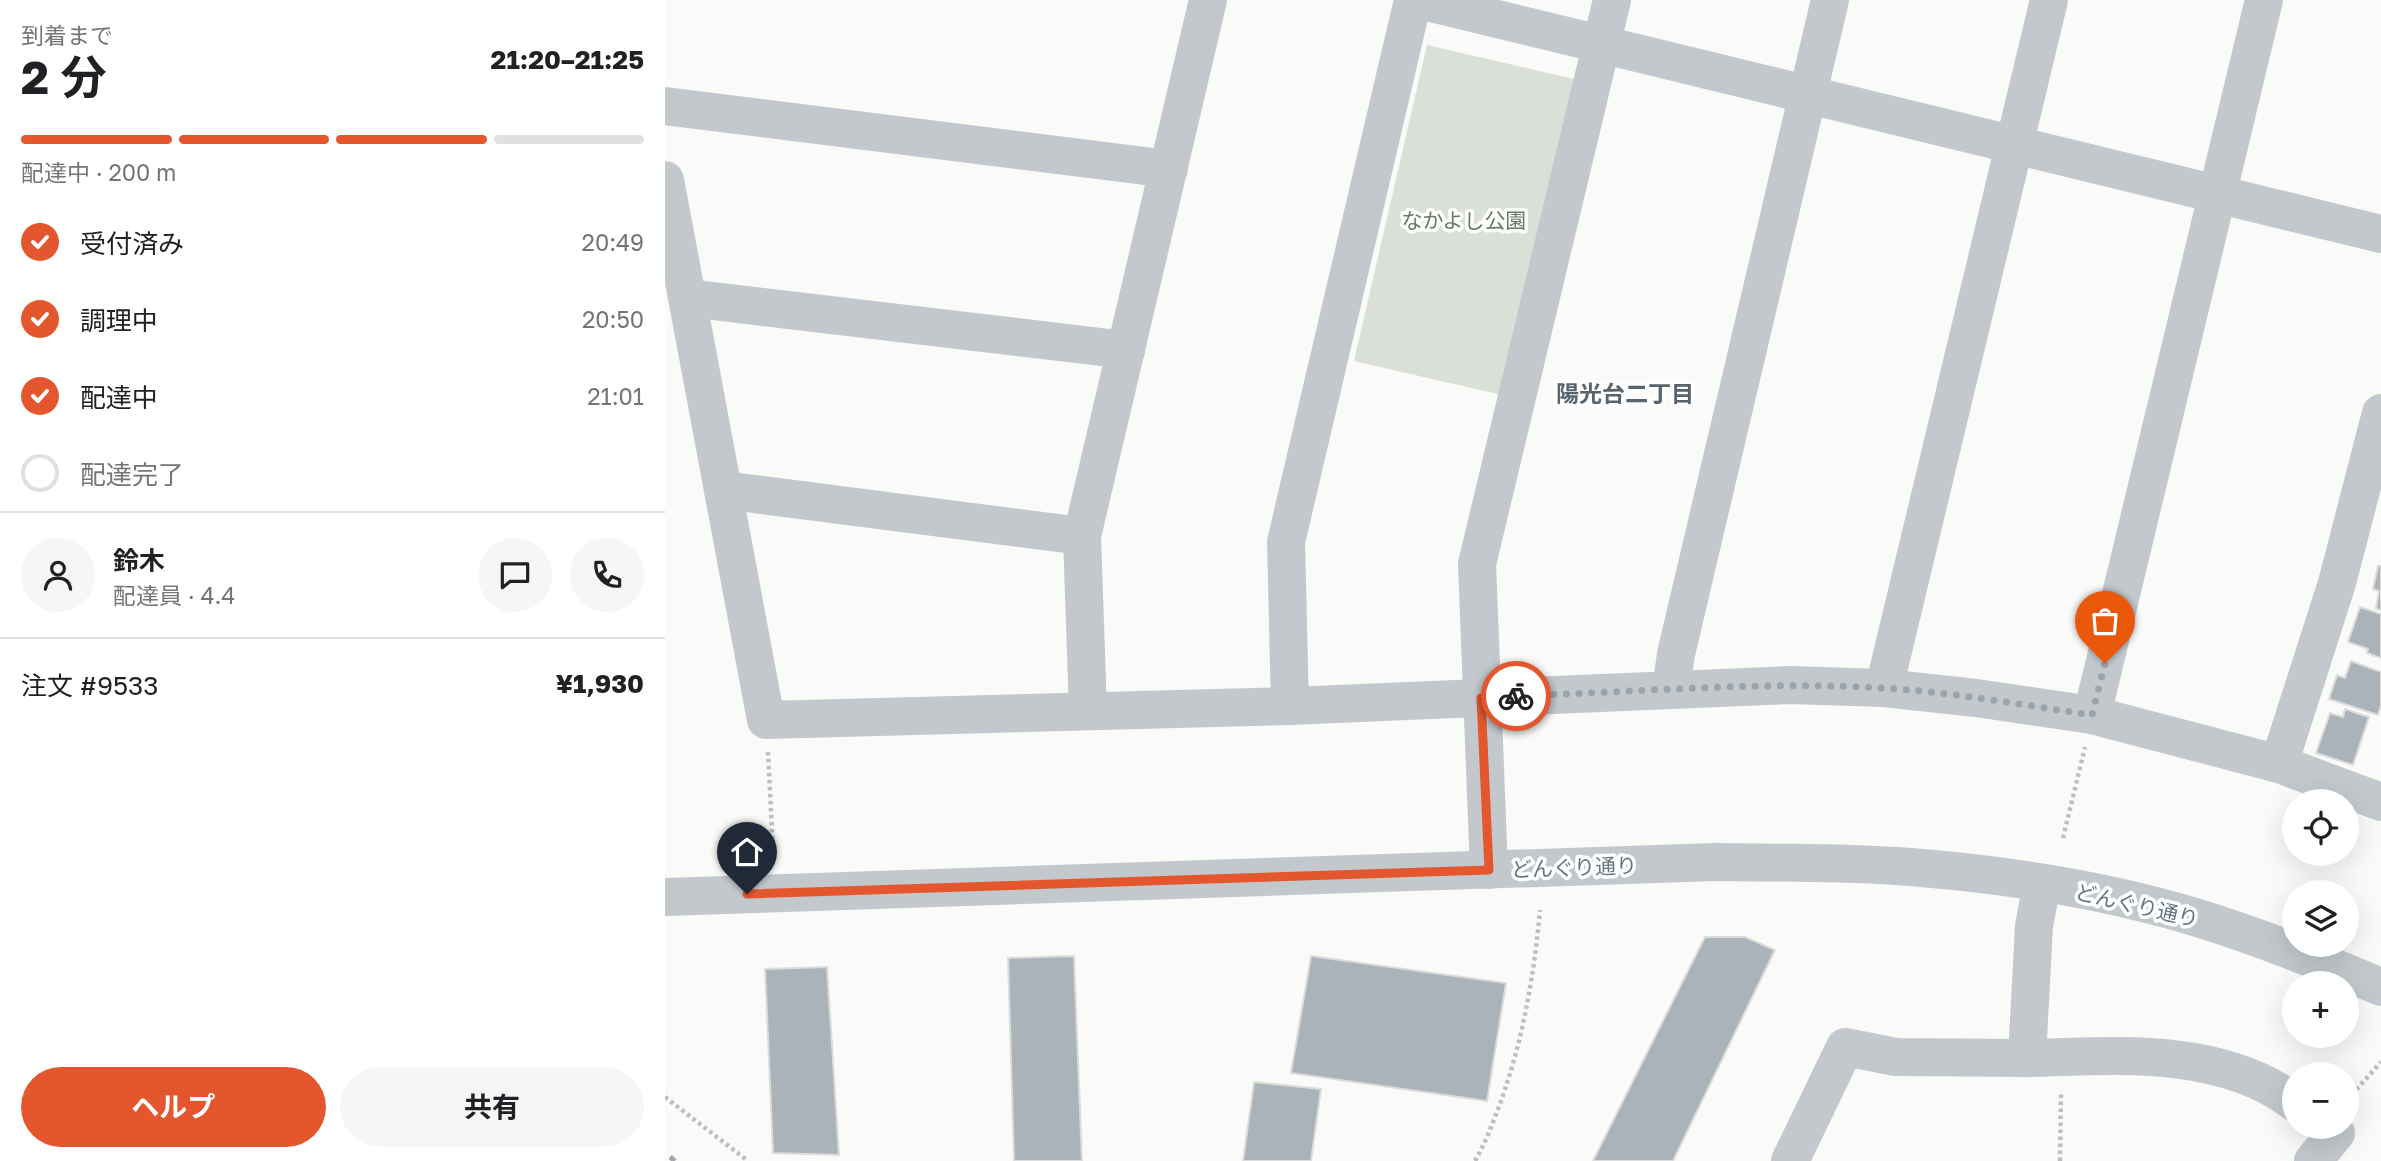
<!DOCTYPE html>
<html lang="ja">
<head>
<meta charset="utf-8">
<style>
	:root { --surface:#fff; --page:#f6f6f6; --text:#202124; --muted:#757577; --line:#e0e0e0; --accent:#e4572e }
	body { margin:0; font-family:"Golos Text","Noto Sans JP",sans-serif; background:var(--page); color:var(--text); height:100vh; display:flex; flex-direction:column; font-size:26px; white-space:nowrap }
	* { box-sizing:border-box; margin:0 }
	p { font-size:23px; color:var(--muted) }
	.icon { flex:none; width:38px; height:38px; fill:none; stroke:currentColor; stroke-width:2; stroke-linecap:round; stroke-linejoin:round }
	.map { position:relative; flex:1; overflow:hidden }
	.drawer { display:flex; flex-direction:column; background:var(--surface); width:665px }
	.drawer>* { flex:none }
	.tools { position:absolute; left:1617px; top:789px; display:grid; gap:14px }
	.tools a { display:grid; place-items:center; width:77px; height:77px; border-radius:50%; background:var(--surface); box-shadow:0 7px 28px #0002; font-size:35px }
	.pin { position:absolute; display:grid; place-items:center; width:60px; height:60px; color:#fff; margin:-72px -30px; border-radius:50% 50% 50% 0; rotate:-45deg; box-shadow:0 0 7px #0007 }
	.pin .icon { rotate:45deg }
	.courier { position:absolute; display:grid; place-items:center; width:70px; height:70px; margin:-35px; border:5px solid #e4572e; border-radius:50%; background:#fff; color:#222; box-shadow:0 2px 9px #0007 }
	.summary em { font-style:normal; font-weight:700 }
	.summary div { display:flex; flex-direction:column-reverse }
	.summary { display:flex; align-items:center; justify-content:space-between; height:119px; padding:0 21px }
	h1 { font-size:46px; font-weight:700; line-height:52px }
	.bar { display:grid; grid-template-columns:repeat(4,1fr); gap:10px 7px; align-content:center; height:84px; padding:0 21px }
	.bar i { height:9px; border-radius:5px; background:var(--line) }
	.bar .current { background:var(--accent) }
	.bar p { grid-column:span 4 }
	.line { display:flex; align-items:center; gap:18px; padding:0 21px; border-top:2px solid var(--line) }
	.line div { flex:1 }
	.round { display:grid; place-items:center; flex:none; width:74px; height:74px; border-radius:37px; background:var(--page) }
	ol { padding:0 21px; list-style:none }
	li { display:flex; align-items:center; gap:21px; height:77px }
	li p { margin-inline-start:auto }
	li .icon { padding:7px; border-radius:50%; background:var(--accent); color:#fff; stroke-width:4 }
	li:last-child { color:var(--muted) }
	li i { width:38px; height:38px; border:4px solid var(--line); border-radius:50% }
	.action { display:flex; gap:14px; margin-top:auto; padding:14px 21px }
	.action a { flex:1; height:80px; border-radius:42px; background:var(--accent); color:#fff; font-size:28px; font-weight:700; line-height:80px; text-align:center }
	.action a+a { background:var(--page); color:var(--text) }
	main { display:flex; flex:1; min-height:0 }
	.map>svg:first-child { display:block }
	.green { fill:#dadfd7 }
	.building { fill:#aab3b9; stroke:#dcdcda; stroke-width:2 }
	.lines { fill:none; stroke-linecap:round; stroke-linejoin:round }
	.path { stroke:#bbbfc2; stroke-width:4.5; stroke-dasharray:3.5 3.5; stroke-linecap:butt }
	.minor { stroke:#c3c8cc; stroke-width:38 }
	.rail { stroke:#a2aab0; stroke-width:5; stroke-dasharray:10 5; stroke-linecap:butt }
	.done { stroke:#99a4ac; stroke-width:7; stroke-dasharray:0 12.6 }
	.route { stroke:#e4572e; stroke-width:9 }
	.labels { text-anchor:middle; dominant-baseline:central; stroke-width:7; stroke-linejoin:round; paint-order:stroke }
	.park-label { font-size:21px; fill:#687a64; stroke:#fff }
	.street-label { font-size:21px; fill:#657683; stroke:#fff }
	.neighbourhood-label { font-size:23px; font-weight:bold; fill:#57646e; stroke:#fff }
</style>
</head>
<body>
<main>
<section class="drawer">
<div class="summary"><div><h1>2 分</h1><p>到着まで</p></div><em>21:20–21:25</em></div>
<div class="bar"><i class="current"></i><i class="current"></i><i class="current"></i><i></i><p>配達中 · 200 m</p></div>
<ol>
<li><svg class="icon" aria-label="check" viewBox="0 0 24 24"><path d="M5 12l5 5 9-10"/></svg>受付済み<p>20:49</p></li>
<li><svg class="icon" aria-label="check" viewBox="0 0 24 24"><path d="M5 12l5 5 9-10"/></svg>調理中<p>20:50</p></li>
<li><svg class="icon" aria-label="check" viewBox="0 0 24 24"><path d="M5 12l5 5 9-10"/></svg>配達中<p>21:01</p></li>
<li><i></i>配達完了</li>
</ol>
<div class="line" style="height:126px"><a class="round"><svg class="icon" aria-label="person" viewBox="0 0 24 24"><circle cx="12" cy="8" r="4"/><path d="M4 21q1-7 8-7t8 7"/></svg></a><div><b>鈴木</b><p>配達員 · 4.4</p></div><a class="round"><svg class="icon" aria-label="chat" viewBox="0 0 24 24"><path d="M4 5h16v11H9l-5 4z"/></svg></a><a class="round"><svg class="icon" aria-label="phone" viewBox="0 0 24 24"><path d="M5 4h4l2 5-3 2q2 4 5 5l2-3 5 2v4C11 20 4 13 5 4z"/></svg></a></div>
<div class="line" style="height:91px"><div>注文 #9533</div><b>¥1,930</b></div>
<div class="action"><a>ヘルプ</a><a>共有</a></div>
</section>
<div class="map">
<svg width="1716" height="1161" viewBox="0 0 1716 1161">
	<rect width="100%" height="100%" fill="#fafaf8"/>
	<!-- green -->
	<polygon class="green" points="762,45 909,79 837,395 689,361"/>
	<!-- building -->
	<g class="building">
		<polygon points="1713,566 1716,566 1716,610 1711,609 1714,591 1708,589"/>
		<polygon points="1695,607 1716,614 1716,658 1702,653 1703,649 1683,642"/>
		<polygon points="1686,661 1716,672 1716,706 1713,715 1664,699 1672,675 1680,678"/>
		<polygon points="1680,709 1704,717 1688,765 1651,753 1665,713 1678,717"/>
		<polygon points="1040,937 1080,937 1110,950 1008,1161 928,1161"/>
		<polygon points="409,956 417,1161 349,1161 343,958"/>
		<polygon points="646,956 841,983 822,1101 626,1073"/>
		<polygon points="162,967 174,1155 108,1153 100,969"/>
		<polygon points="589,1082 656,1089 646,1161 578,1161"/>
	</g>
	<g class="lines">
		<!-- path -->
		<g class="path">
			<polyline points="103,752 108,849"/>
			<polyline points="1398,838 1420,747"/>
			<polyline points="0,1097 83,1161"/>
			<polyline points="1682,1100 1716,1062"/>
			<path d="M810,1161c11,-19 18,-39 26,-60 22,-62 33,-125 39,-191"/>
			<polyline points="1395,1161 1396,1092"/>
		</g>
		<!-- minor -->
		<g class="minor">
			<polyline points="754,0 1716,234"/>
			<polyline points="0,106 504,169"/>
			<polyline points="0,180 101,720 625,706 1125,685 1219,688 1311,698 1427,715 1614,764 1716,802"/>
			<polyline points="23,298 461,350"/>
			<polyline points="58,490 417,536"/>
			<polyline points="1219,688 1384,0"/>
			<polyline points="1006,690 1011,654 1165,0"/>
			<polyline points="625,706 621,542 748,0"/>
			<polyline points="423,711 417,536 543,0"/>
			<polyline points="1427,715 1599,0"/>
			<polyline points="1614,764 1672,583 1716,413"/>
			<polyline points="824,870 812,564 947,0"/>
			<path d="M0,897l1051,-35c72,1 145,0 217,7 88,8 180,23 265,49 62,19 123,44 183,69"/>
			<path d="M1362,1058c88,-2 192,-12 267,44"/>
			<polyline points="1125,1161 1180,1047 1231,1057 1362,1058 1369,926 1377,883"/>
			<polyline points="1648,1161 1671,1133 1663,1127"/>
		</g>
		<!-- rail -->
		<polyline class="rail" points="5,1157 10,1161"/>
	</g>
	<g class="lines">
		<!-- done -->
		<path class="done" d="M851,696c122,-4 244,-15 366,-8 70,4 141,17 210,27l13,-52"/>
		<!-- route -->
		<polyline class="route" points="82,894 824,870 816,698 851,696"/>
	</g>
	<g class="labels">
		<!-- park labels -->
		<g class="park-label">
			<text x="799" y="220">なかよし公園</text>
		</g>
		<!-- street labels -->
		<g class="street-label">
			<text transform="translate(909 867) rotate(-2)">どんぐり通り</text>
			<text transform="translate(1472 905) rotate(13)">どんぐり通り</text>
		</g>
		<!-- neighbourhood labels -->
		<g class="neighbourhood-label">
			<text x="960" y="393">陽光台二丁目</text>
		</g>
	</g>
</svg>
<div class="tools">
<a><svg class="icon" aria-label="locate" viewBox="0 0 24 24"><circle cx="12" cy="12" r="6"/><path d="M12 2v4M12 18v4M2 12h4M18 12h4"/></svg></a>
<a><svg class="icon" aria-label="layers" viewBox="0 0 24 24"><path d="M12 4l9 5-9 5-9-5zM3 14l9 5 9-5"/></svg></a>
<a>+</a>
<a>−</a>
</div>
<div class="pin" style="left:1440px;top:663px;background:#ea580c"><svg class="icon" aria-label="bag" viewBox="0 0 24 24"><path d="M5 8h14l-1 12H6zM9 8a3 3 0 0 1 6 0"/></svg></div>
<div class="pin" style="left:82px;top:894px;background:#1f2937"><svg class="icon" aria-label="home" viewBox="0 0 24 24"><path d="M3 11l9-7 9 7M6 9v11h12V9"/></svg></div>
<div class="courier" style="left:851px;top:696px"><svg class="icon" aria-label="bike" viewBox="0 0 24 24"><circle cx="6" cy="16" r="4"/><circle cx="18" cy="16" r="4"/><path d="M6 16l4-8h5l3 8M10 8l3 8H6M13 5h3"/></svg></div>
</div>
</main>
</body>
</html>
